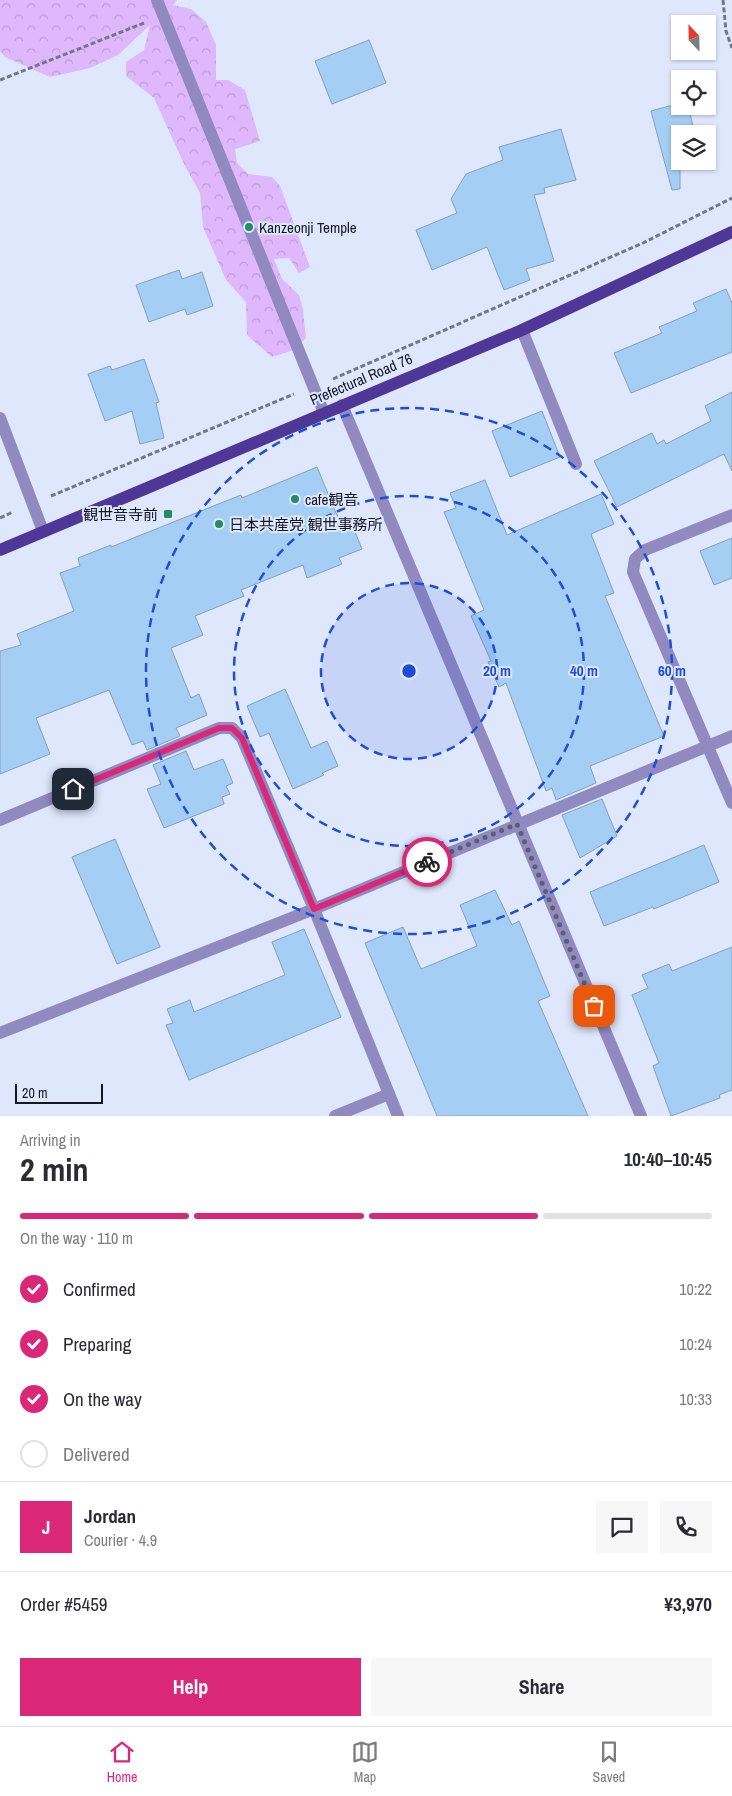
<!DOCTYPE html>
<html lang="en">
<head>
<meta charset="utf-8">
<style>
	:root { --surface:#fff; --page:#f7f7f7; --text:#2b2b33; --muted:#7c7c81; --line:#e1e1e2; --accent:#db2777 }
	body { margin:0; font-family:"Archivo Narrow","Noto Sans JP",sans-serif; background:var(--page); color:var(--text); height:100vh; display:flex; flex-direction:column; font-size:19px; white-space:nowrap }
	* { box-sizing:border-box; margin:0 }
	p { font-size:16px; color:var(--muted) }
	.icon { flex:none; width:28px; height:28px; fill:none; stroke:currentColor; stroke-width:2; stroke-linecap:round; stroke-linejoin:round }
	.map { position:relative; height:1116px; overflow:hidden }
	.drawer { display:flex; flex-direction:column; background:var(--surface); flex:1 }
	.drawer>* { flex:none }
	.needle { width:32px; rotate:338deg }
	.buttons { position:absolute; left:671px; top:15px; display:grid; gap:10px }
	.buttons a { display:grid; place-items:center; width:45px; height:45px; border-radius:0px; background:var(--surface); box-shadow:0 1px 4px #0004; font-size:25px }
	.scale { position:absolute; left:15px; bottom:12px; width:88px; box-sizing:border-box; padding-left:5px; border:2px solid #141824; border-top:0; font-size:14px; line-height:18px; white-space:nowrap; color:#141824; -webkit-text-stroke:4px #dfe7fc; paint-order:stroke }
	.pin { position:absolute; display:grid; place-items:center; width:42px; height:42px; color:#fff; margin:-21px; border-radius:10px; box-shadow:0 2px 8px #0006 }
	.courier { position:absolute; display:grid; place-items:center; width:50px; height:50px; margin:-25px; border:4px solid #db2777; border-radius:50%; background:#fff; color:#222; box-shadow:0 1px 6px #0007 }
	.head em { font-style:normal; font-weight:800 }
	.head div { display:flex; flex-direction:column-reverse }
	.head { display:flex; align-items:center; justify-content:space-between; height:85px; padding:0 20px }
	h1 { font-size:32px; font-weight:800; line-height:38px }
	.bar { display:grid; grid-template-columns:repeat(4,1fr); gap:8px 5px; align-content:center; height:60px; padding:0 20px }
	.bar i { height:6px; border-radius:4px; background:var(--line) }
	.bar .current { background:var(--accent) }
	.bar p { grid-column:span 4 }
	.line { display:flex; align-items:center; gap:12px; padding:0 20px; border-top:1px solid var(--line) }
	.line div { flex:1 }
	.round { display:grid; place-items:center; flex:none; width:52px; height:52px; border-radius:0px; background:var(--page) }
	ol { padding:0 20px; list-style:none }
	li { display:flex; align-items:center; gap:15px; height:55px }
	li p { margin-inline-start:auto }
	li .icon { padding:5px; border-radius:50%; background:var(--accent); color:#fff; stroke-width:4 }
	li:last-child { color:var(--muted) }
	li i { width:28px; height:28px; border:2px solid var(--line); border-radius:50% }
	.button { display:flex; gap:10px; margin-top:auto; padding:10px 20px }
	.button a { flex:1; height:58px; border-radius:0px; background:var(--accent); color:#fff; font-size:20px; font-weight:800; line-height:58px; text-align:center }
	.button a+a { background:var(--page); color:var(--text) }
	.menu { display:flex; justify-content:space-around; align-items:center; height:70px; border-top:1px solid var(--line); background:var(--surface); font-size:14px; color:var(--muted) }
	.menu a { display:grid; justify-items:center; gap:2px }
	.menu .current { color:var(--accent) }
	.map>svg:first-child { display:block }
	.forest { fill:url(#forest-crowns) }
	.building { fill:#a5cef5; stroke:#84a0ba }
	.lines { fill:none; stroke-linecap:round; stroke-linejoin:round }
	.path { stroke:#727888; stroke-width:3; stroke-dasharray:5 2.5; stroke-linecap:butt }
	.service { stroke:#908ac0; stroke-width:12 }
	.minor { stroke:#908ac0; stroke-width:12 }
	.tertiary { stroke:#908ac0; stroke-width:12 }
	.primary { stroke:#4f3798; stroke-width:12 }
	.done { stroke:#5b6070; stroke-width:5; stroke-dasharray:0 9 }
	.route { stroke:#db2777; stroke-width:6 }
	.ring { fill:none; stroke:#1d4ed8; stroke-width:2.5; stroke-dasharray:9 6 }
	.poi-dot { fill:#258b66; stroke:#dfe7fc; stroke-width:2 }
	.labels { text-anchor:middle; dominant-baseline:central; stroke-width:4; stroke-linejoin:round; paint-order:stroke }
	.poi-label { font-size:15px; fill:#141824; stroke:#dfe7fc; text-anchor:start }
	.street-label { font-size:15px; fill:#141824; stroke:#dfe7fc }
	.centre { fill:#1d4ed8; stroke:#dfe7fc; stroke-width:2.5 }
	.ring-label { font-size:15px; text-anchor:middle; font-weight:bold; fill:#1d4ed8; stroke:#dfe7fc; stroke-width:4; stroke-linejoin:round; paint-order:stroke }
</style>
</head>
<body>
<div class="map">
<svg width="732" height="1116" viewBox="0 0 732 1116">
	<defs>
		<pattern id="forest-crowns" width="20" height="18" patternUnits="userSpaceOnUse" patternTransform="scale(1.25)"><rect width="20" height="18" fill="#deb8fb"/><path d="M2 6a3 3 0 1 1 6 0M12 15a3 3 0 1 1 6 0" fill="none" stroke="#be9dd7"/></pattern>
	</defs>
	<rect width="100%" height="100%" fill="#dfe7fc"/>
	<!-- forest -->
	<polygon class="forest" points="0,0 177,0 173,5 191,9 206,22 216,45 216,80 228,80 245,90 260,141 235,149 237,163 248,174 272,177 280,186 310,267 299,273 289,258 274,259 282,279 299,295 303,310 306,338 291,351 272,357 247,335 246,302 226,280 203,227 200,193 184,164 154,98 126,76 126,62 144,50 150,25 118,55 90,68 50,77 5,57 0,51"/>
	<!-- building -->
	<g class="building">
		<polygon points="369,40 386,83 332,104 315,61"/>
		<polygon points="669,106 688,106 695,134 680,134 680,189 672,190 651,111"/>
		<polygon points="561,129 576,180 544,188 545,193 534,195 554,261 526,269 530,280 504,290 487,247 432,270 416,230 457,213 451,199 466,174 503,160 499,147"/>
		<polygon points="179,270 182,279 202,272 213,306 187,315 185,309 149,322 136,285"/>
		<polygon points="726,289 732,303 732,352 631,393 614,353 662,333 659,327 697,311 693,303"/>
		<polygon points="144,359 159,402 156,403 164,438 140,444 132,411 105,421 88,374 110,366 112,370"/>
		<polygon points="732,392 732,471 724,454 617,507 594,461 652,433 657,444 664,440 666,444 711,421 705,406"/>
		<polygon points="542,411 560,457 510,477 492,431"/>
		<polygon points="317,467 336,513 340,520 349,517 362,549 339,558 342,564 307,578 303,565 241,590 244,596 195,616 203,635 171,648 191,698 199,694 207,715 176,728 180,736 147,750 143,741 132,745 109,690 36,718 50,754 0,774 0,651 21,645 17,634 74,611 60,573 80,566 78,558 111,545 111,547 241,495 242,498"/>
		<polygon points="485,480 507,535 601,494 614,524 591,534 614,593 605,596 664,736 590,766 596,783 556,800 552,788 546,791 506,683 499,687 488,662 491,661 471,616 484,610 444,512 456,508 450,493"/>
		<polygon points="732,538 732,578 714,585 700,551"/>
		<polygon points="285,689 311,748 327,741 338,766 322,773 324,775 293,789 269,733 260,737 247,706"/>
		<polygon points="186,751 194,770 223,759 233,783 226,786 230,794 222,797 224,804 164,828 147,789 161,784 153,765"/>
		<polygon points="602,799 617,836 580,858 562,815"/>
		<polygon points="115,839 160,947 117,964 72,857"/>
		<polygon points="704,845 719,882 654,909 653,907 604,926 590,892"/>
		<polygon points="495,890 512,925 519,921 550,996 538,1001 588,1116 437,1116 365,943 403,927 421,969 477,946 460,905"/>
		<polygon points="304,929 341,1017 189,1080 166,1025 173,1023 167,1009 190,1000 194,1012 285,975 272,942"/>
		<polygon points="732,947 732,1090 719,1095 720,1098 671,1116 653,1066 659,1063 632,995 648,988 642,975 669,964 672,971"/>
	</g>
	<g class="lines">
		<!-- path -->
		<g class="path">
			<polyline points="723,0 726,31 732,48"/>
			<polyline points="0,80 144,23"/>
			<polyline points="333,379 643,243 732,198"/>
			<polyline points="51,496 294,394"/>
			<polyline points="0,518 13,512"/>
		</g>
		<!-- service -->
		<g class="service">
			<polyline points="157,0 324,413"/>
			<polyline points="522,330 576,464"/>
			<polyline points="0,418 43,531"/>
		</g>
		<!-- minor -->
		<g class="minor">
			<polyline points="732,515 645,550 635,559 633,572 732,803"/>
			<polyline points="0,820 219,728 232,728 242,738 314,909 398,1116"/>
			<polyline points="0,1033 314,909 732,736"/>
			<polyline points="335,1116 389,1094"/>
		</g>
		<!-- tertiary -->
		<polyline class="tertiary" points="342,405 641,1116"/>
		<!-- primary -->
		<polyline class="primary" points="0,550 522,330 732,232"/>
	</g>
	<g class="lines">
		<!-- done -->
		<polyline class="done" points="427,862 517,824 594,1006"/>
		<!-- route -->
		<polyline class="route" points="73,789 219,728 232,728 242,738 314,909 427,862"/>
	</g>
	<!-- distance rings -->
	<circle cx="409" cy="671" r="88" fill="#1d4ed8" fill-opacity=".12"/>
	<g class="ring">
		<circle cx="409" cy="671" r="88"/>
		<circle cx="409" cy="671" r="175"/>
		<circle cx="409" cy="671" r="263"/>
	</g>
	<!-- markers -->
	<g class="poi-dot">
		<circle cx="249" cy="227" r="5"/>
		<circle cx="295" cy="499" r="5"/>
		<rect x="163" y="509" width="10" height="10" rx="2.5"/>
		<circle cx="219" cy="524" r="5"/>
	</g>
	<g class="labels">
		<!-- poi labels -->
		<g class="poi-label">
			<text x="259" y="227">Kanzeonji Temple</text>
			<text x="305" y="499">cafe観音</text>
			<text x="158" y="514" text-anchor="end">観世音寺前</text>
			<text x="229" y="524">日本共産党 観世事務所</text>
		</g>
		<!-- street labels -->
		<g class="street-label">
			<text transform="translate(361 379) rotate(-23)">Prefectural Road 76</text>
		</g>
	</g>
	<circle cx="409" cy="671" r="8" class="centre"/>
	<g class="ring-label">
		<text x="497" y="676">20 m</text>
		<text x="584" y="676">40 m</text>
		<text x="672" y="676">60 m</text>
	</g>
</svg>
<div class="buttons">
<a><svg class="needle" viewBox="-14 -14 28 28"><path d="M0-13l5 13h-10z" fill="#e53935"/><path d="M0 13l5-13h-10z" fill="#7c7c81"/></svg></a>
<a><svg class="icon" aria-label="locate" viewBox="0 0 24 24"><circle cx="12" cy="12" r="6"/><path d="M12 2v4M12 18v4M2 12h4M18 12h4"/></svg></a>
<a><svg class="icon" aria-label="layers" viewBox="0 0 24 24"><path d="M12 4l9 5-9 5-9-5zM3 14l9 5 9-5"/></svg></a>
</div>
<div class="scale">20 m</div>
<div class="pin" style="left:594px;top:1006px;background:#ea580c"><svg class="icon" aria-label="bag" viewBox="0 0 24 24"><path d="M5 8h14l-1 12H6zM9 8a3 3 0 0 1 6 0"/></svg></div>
<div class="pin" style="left:73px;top:789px;background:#1f2937"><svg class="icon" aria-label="home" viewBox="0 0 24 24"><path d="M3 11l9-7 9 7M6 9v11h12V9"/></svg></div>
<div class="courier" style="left:427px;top:862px"><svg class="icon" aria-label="bike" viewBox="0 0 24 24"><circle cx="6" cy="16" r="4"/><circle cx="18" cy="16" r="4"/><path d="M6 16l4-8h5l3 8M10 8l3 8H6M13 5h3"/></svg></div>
</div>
<section class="drawer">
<div class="head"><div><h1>2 min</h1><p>Arriving in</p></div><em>10:40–10:45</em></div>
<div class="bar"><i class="current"></i><i class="current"></i><i class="current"></i><i></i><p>On the way · 110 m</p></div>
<ol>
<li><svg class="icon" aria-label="check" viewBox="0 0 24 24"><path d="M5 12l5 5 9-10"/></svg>Confirmed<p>10:22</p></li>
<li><svg class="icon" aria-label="check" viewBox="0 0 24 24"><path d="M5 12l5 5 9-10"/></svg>Preparing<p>10:24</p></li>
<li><svg class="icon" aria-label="check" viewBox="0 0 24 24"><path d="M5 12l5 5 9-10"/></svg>On the way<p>10:33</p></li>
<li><i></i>Delivered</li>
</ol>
<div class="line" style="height:90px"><b class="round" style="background:var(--accent);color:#fff">J</b><div><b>Jordan</b><p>Courier · 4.9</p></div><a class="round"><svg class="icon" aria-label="chat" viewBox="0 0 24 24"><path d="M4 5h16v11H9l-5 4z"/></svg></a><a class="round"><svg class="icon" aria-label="phone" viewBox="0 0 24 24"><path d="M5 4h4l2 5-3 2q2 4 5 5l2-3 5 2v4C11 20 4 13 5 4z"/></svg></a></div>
<div class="line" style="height:65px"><div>Order #5459</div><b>¥3,970</b></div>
<div class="button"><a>Help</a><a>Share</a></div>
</section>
<nav class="menu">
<a class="current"><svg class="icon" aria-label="home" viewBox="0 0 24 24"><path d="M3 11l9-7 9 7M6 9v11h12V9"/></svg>Home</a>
<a><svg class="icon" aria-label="map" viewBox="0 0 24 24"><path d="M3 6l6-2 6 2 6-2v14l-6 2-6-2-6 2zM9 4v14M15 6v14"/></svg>Map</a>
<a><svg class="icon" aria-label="saved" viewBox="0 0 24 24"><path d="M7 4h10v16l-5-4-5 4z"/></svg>Saved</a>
</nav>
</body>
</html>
